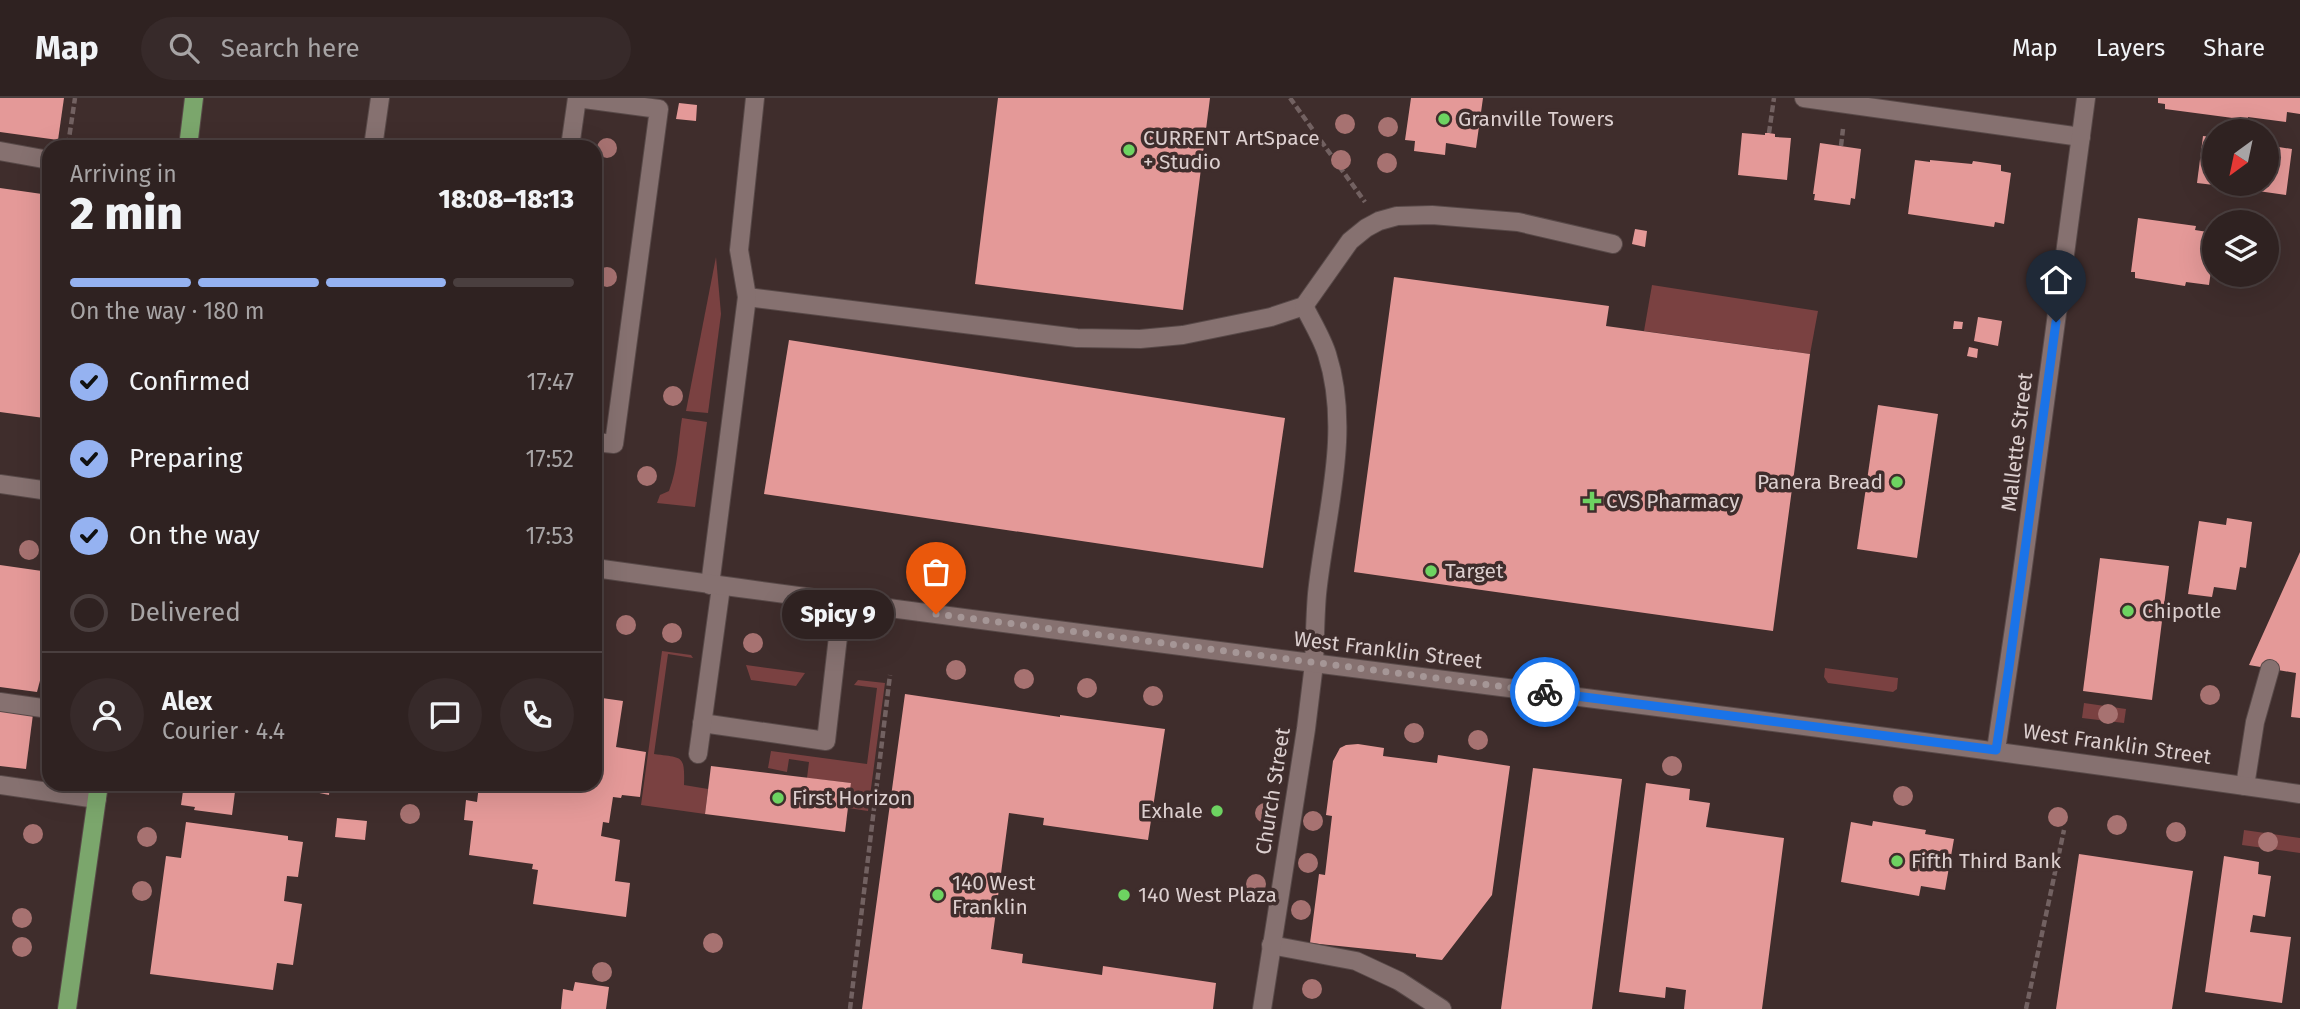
<!DOCTYPE html>
<html lang="en">
<head>
<meta charset="utf-8">
<style>
	:root { --surface:#2f2221; --page:#372a2a; --text:#f1f3f6; --muted:#a7a4a5; --line:#4a3f3f; --accent:#95b2f1 }
	body { margin:0; font-family:"Fira Sans",sans-serif; background:var(--page); color:var(--text); height:100vh; display:flex; flex-direction:column; font-size:26px; white-space:nowrap }
	* { box-sizing:border-box; margin:0 }
	p { font-size:23px; color:var(--muted) }
	.icon { flex:none; width:38px; height:38px; fill:none; stroke:currentColor; stroke-width:2; stroke-linecap:round; stroke-linejoin:round }
	.map { position:relative; flex:1; overflow:hidden }
	.details { position:absolute; left:42px; top:42px; width:560px; height:651px; display:flex; flex-direction:column; background:var(--surface); border-radius:21px; box-shadow:0 7px 28px #0002,0 0 0 2px var(--line) }
	.details>* { flex:none }
	.needle { width:46px; rotate:213deg }
	.controls { position:absolute; left:2202px; top:21px; display:grid; gap:14px }
	.controls a { display:grid; place-items:center; width:77px; height:77px; border-radius:50%; background:var(--surface); box-shadow:0 7px 28px #0002,0 0 0 2px var(--line); font-size:35px }
	.pin { position:absolute; display:grid; place-items:center; width:60px; height:60px; color:#fff; margin:-72px -30px; border-radius:50% 50% 50% 0; rotate:-45deg; box-shadow:0 0 7px #0007 }
	.pin .icon { rotate:45deg }
	.courier { position:absolute; display:grid; place-items:center; width:70px; height:70px; margin:-35px; border:5px solid #1a73e8; border-radius:50%; background:#fff; color:#222; box-shadow:0 2px 9px #0007 }
	.bubble { position:absolute; height:49px; border-radius:24px; background:var(--surface); box-shadow:0 7px 28px #0002,0 0 0 2px var(--line); font-size:23px; font-weight:800; line-height:49px; text-align:center }
	.overview em { font-style:normal; font-weight:800 }
	.overview div { display:flex; flex-direction:column-reverse }
	.overview { display:flex; align-items:center; justify-content:space-between; height:119px; padding:0 28px }
	h1 { font-size:46px; font-weight:800; line-height:52px }
	.bar { display:grid; grid-template-columns:repeat(4,1fr); gap:10px 7px; align-content:center; height:84px; padding:0 28px }
	.bar i { height:9px; border-radius:5px; background:var(--line) }
	.bar .current { background:var(--accent) }
	.bar p { grid-column:span 4 }
	.line { display:flex; align-items:center; gap:18px; padding:0 28px; border-top:2px solid var(--line) }
	.line div { flex:1 }
	.round { display:grid; place-items:center; flex:none; width:74px; height:74px; border-radius:37px; background:var(--page) }
	ol { padding:0 28px; list-style:none }
	li { display:flex; align-items:center; gap:21px; height:77px }
	li p { margin-inline-start:auto }
	li .icon { padding:7px; border-radius:50%; background:var(--accent); color:#111; stroke-width:4 }
	li:last-child { color:var(--muted) }
	li i { width:38px; height:38px; border:4px solid var(--line); border-radius:50% }
	header { display:flex; align-items:center; gap:42px; box-sizing:border-box; height:98px; padding:0 35px; background:var(--surface); border-bottom:2px solid var(--line) }
	header strong { font-size:33px }
	nav { display:flex; gap:38px; margin-inline-start:auto; font-size:24px }
	.search { width:490px; height:63px; background:var(--page); display:flex; align-items:center; gap:18px; box-sizing:border-box; padding:0 24px; border-radius:38px; color:var(--muted); font-size:26px }
	.map>svg:first-child { display:block }
	.green { fill:#7a4141 }
	.building { fill:#e49998 }
	.lines { fill:none; stroke-linecap:round; stroke-linejoin:round }
	.lane-casing { stroke:#584948; stroke-width:20 }
	.street-casing { stroke:#584948; stroke-width:20 }
	.secondary-casing { stroke:#584948; stroke-width:20 }
	.primary-casing { stroke:#584948; stroke-width:20 }
	.path { stroke:#726161; stroke-width:4.5; stroke-dasharray:7 3.5; stroke-linecap:butt }
	.lane { stroke:#867170; stroke-width:18 }
	.street { stroke:#867170; stroke-width:18 }
	.secondary { stroke:#867170; stroke-width:18 }
	.primary { stroke:#7ba66c; stroke-width:18 }
	.tree { fill:#a77271 }
	.done { stroke:#a59696; stroke-width:7; stroke-dasharray:0 12.6 }
	.route { stroke:#1a73e8; stroke-width:9 }
	.poi-dot { fill:#6dd361; stroke:#3f2d2c; stroke-width:2.5 }
	.labels { text-anchor:middle; dominant-baseline:central; stroke-width:7; stroke-linejoin:round; paint-order:stroke }
	.poi-label { font-size:21px; fill:#dccfcf; stroke:#3f2d2c; text-anchor:start }
	.street-label { font-size:21px; fill:#dccfcf; stroke:#3f2d2c }
</style>
</head>
<body>
<header>
<strong>Map</strong>
<div class="search"><svg class="icon" aria-label="search" viewBox="0 0 24 24"><circle cx="10" cy="10" r="6"/><path d="M15 15l6 6"/></svg>Search here</div>
<nav><a>Map</a><a>Layers</a><a>Share</a></nav>
</header>
<div class="map">
<svg width="2300" height="911" viewBox="0 0 2300 911">
	<rect width="100%" height="100%" fill="#3f2d2c"/>
	<!-- green -->
	<g class="green">
		<polygon points="716,159 721,216 708,315 686,313"/>
		<polygon points="1652,187 1818,213 1810,256 1644,233"/>
		<path d="M682,320l25,4 -12,85 -38,-4 3,-8 9,-4c9,-23 9,-49 13,-73z"/>
		<path d="M662,553l29,4 2,3 -25,-4 -14,100c28,4 31,0 30,31l24,4 -3,25 -64,-9z"/>
		<polygon points="746,567 805,575 796,588 751,582"/>
		<polygon points="1825,570 1898,580 1897,591 1893,594 1828,585 1824,579"/>
		<polygon points="858,582 885,585 868,713 848,710 851,685 807,680 809,664 789,661 787,674 768,670 771,653 867,666 877,590 854,587"/>
		<polygon points="2084,605 2126,611 2124,625 2082,620"/>
		<polygon points="2244,732 2300,740 2300,755 2242,747"/>
	</g>
	<!-- building -->
	<g class="building">
		<polygon points="0,0 64,0 58,42 0,34"/>
		<polygon points="998,0 1210,0 1183,212 975,186"/>
		<polygon points="1411,0 1483,0 1476,50 1446,45 1445,57 1414,53 1415,43 1405,42"/>
		<polygon points="2158,0 2300,0 2300,16 2287,14 2286,24 2248,19 2248,22 2165,11 2165,6 2158,5"/>
		<polygon points="679,5 697,7 696,23 676,21"/>
		<polygon points="1742,35 1765,37 1765,35 1769,35 1775,36 1775,39 1791,40 1787,82 1738,77"/>
		<polygon points="2203,38 2214,39 2214,87 2197,85"/>
		<polygon points="1820,45 1861,51 1855,101 1851,100 1850,107 1814,102 1815,96 1813,96"/>
		<polygon points="2266,47 2292,51 2286,97 2216,87 2266,86"/>
		<polygon points="1915,62 1930,64 1930,62 1972,66 1973,63 2001,67 2001,73 2011,75 2004,126 1995,124 1994,129 1908,116"/>
		<polygon points="0,90 49,97 49,316 44,320 0,314"/>
		<polygon points="2138,120 2196,128 2195,132 2214,135 2214,152 2209,187 2186,184 2185,188 2135,180 2135,174 2131,174"/>
		<polygon points="1635,131 1647,133 1645,149 1632,146"/>
		<polygon points="1394,179 1609,208 1606,228 1810,256 1773,533 1354,474"/>
		<polygon points="1978,219 2002,223 1998,248 1974,243"/>
		<polygon points="1954,223 1963,224 1962,231 1953,231"/>
		<polygon points="789,242 1285,320 1263,470 764,396"/>
		<polygon points="1969,249 1978,251 1977,260 1967,258"/>
		<polygon points="1878,307 1938,316 1917,460 1857,451"/>
		<polygon points="2227,420 2252,424 2246,470 2240,469 2236,492 2214,489 2212,499 2188,496 2199,423 2226,427"/>
		<polygon points="2300,454 2300,620 2291,619 2296,575 2249,567"/>
		<polygon points="2100,460 2169,468 2152,602 2083,593"/>
		<polygon points="0,467 49,474 49,548 37,594 0,589"/>
		<polygon points="905,596 1060,619 1060,617 1165,631 1148,742 1043,727 1044,720 1009,715 991,851 1023,856 1022,865 1102,877 1103,868 1216,885 1213,911 862,911"/>
		<polygon points="595,599 623,603 616,649 646,654 640,699 622,697 621,700 613,699 609,725 603,724 601,738 620,742 615,783 630,785 626,819 533,806 538,772 532,771 533,766 469,757 473,723 464,722 466,702 477,704 479,687 595,686"/>
		<polygon points="0,611 33,616 26,671 0,668"/>
		<polygon points="1358,646 1384,650 1383,658 1437,665 1438,657 1510,668 1492,797 1442,862 1416,859 1416,856 1310,845 1319,776 1325,777 1332,718 1326,717 1333,663 1340,650 1346,647"/>
		<polygon points="711,668 851,685 845,734 705,716"/>
		<polygon points="1533,670 1622,681 1592,911 1501,911"/>
		<polygon points="1646,685 1690,691 1689,702 1710,705 1706,729 1784,740 1762,911 1684,911 1686,892 1666,889 1665,900 1619,894"/>
		<polygon points="184,686 236,686 232,717 194,712 195,709 181,707"/>
		<polygon points="276,686 330,686 329,697"/>
		<polygon points="337,720 367,723 365,742 335,739"/>
		<polygon points="1873,723 1926,732 1925,736 1954,741 1945,792 1921,788 1919,798 1841,784 1851,724 1872,728"/>
		<polygon points="186,724 288,738 288,742 303,744 298,779 287,778 284,803 302,806 293,867 277,865 273,892 150,876 166,758 181,760"/>
		<polygon points="2079,756 2193,773 2172,911 2056,911"/>
		<polygon points="2224,758 2259,764 2258,776 2271,778 2265,819 2253,817 2250,834 2291,839 2282,905 2205,894"/>
		<polygon points="575,884 609,889 606,911 561,911 563,891 573,893"/>
	</g>
	<g class="lines">
		<!-- lane casing -->
		<g class="lane-casing">
			<g id="lane">
				<polyline points="373,49 380,0"/>
				<polyline points="570,49 577,0 659,11 614,346 595,344"/>
				<polyline points="0,53 49,62"/>
				<polyline points="747,199 1077,240 1140,241 1183,237 1271,219 1304,208 1350,143 1366,130 1379,123 1397,118 1432,117 1518,124 1613,146"/>
				<path d="M1304,208c8,16 18,32 23,48 25,78 -2,162 -10,240 -2,23 -2,47 -3,70"/>
				<polyline points="710,487 747,199 739,152 755,0"/>
				<polyline points="0,604 49,611"/>
				<polyline points="702,625 826,643 842,504"/>
				<polyline points="698,656 721,489"/>
				<polyline points="0,687 97,701"/>
				<polyline points="2245,688 2255,624 2270,571"/>
				<polyline points="1271,847 1356,863 1399,883 1442,911"/>
			</g>
		</g>
		<!-- street casing -->
		<g class="street-casing">
			<g id="street">
				<polyline points="1804,0 2081,39"/>
				<polyline points="1996,652 2021,483 2086,0"/>
				<polyline points="1262,911 1306,631 1314,566"/>
			</g>
		</g>
		<!-- secondary casing -->
		<g class="secondary-casing">
			<g id="secondary">
				<polyline points="0,386 49,393"/>
				<path d="M595,470c568,80 1138,144 1705,226"/>
			</g>
		</g>
		<!-- primary casing -->
		<g class="primary-casing">
			<g id="primary">
				<polyline points="188,49 194,0"/>
				<polyline points="67,911 99,686"/>
			</g>
		</g>
		<!-- path -->
		<g class="path">
			<polyline points="1290,0 1365,104"/>
			<polyline points="1769,35 1774,0"/>
			<polyline points="68,47 75,0"/>
			<polyline points="1841,48 1843,31"/>
			<polyline points="850,911 890,577"/>
			<polyline points="2026,911 2064,732"/>
		</g>
		<!-- lane -->
		<use href="#lane" class="lane"/>
		<!-- street -->
		<use href="#street" class="street"/>
		<!-- secondary -->
		<use href="#secondary" class="secondary"/>
		<!-- primary -->
		<use href="#primary" class="primary"/>
	</g>
	<!-- trees -->
	<g class="tree">
		<circle cx="1345" cy="26" r="10"/>
		<circle cx="1388" cy="29" r="10"/>
		<circle cx="607" cy="50" r="10"/>
		<circle cx="1341" cy="62" r="10"/>
		<circle cx="1387" cy="65" r="10"/>
		<circle cx="607" cy="179" r="10"/>
		<circle cx="673" cy="298" r="10"/>
		<circle cx="647" cy="378" r="10"/>
		<circle cx="29" cy="452" r="10"/>
		<circle cx="626" cy="527" r="10"/>
		<circle cx="672" cy="535" r="10"/>
		<circle cx="753" cy="545" r="10"/>
		<circle cx="956" cy="572" r="10"/>
		<circle cx="1024" cy="581" r="10"/>
		<circle cx="1087" cy="590" r="10"/>
		<circle cx="2210" cy="597" r="10"/>
		<circle cx="1153" cy="598" r="10"/>
		<circle cx="2108" cy="616" r="10"/>
		<circle cx="1414" cy="635" r="10"/>
		<circle cx="1478" cy="642" r="10"/>
		<circle cx="1672" cy="668" r="10"/>
		<circle cx="1903" cy="698" r="10"/>
		<circle cx="1265" cy="715" r="10"/>
		<circle cx="410" cy="716" r="10"/>
		<circle cx="2058" cy="719" r="10"/>
		<circle cx="1313" cy="723" r="10"/>
		<circle cx="2117" cy="727" r="10"/>
		<circle cx="2176" cy="734" r="10"/>
		<circle cx="33" cy="736" r="10"/>
		<circle cx="147" cy="739" r="10"/>
		<circle cx="2268" cy="744" r="10"/>
		<circle cx="1308" cy="765" r="10"/>
		<circle cx="1256" cy="786" r="10"/>
		<circle cx="142" cy="793" r="10"/>
		<circle cx="1301" cy="812" r="10"/>
		<circle cx="22" cy="820" r="10"/>
		<circle cx="713" cy="845" r="10"/>
		<circle cx="22" cy="849" r="10"/>
		<circle cx="602" cy="874" r="10"/>
		<circle cx="1312" cy="891" r="10"/>
	</g>
	<g class="lines">
		<!-- done -->
		<polyline class="done" points="936,516 1545,594"/>
		<!-- route -->
		<polyline class="route" points="1545,594 1996,652 2009,569 2056,224"/>
	</g>
	<!-- markers -->
	<g class="poi-dot">
		<circle cx="1444" cy="21" r="7"/>
		<circle cx="1129" cy="52" r="7"/>
		<circle cx="1897" cy="384" r="7"/>
		<path d="M1588.5 392.5h7v7h7v7h-7v7h-7v-7h-7v-7h7z"/>
		<circle cx="1431" cy="473" r="7"/>
		<circle cx="2128" cy="513" r="7"/>
		<circle cx="778" cy="700" r="7"/>
		<circle cx="1217" cy="713" r="7"/>
		<circle cx="1897" cy="763" r="7"/>
		<circle cx="938" cy="797" r="7"/>
		<circle cx="1124" cy="797" r="7"/>
	</g>
	<g class="labels">
		<!-- poi labels -->
		<g class="poi-label">
			<text x="1458" y="21">Granville Towers</text>
			<text x="1143" y="40">CURRENT ArtSpace<tspan x="1143" dy="24">+ Studio</tspan></text>
			<text x="1883" y="384" text-anchor="end">Panera Bread</text>
			<text x="1606" y="403">CVS Pharmacy</text>
			<text x="1445" y="473">Target</text>
			<text x="2142" y="513">Chipotle</text>
			<text x="792" y="700">First Horizon</text>
			<text x="1203" y="713" text-anchor="end">Exhale</text>
			<text x="1911" y="763">Fifth Third Bank</text>
			<text x="952" y="785">140 West<tspan x="952" dy="24">Franklin</tspan></text>
			<text x="1138" y="797">140 West Plaza</text>
		</g>
		<!-- street labels -->
		<g class="street-label">
			<text transform="translate(2017 344) rotate(-83)">Mallette Street</text>
			<text transform="translate(1388 552) rotate(7)">West Franklin Street</text>
			<text transform="translate(2117 646) rotate(8)">West Franklin Street</text>
			<text transform="translate(1273 693) rotate(-81)">Church Street</text>
		</g>
	</g>
</svg>
<div class="controls">
<a><svg class="needle" viewBox="-14 -14 28 28"><path d="M0-13l5 13h-10z" fill="#e53935"/><path d="M0 13l5-13h-10z" fill="#a7a4a5"/></svg></a>
<a><svg class="icon" aria-label="layers" viewBox="0 0 24 24"><path d="M12 4l9 5-9 5-9-5zM3 14l9 5 9-5"/></svg></a>
</div>
<div class="pin" style="left:936px;top:516px;background:#ea580c"><svg class="icon" aria-label="bag" viewBox="0 0 24 24"><path d="M5 8h14l-1 12H6zM9 8a3 3 0 0 1 6 0"/></svg></div>
<div class="pin" style="left:2056px;top:224px;background:#1f2937"><svg class="icon" aria-label="home" viewBox="0 0 24 24"><path d="M3 11l9-7 9 7M6 9v11h12V9"/></svg></div>
<div class="courier" style="left:1545px;top:594px"><svg class="icon" aria-label="bike" viewBox="0 0 24 24"><circle cx="6" cy="16" r="4"/><circle cx="18" cy="16" r="4"/><path d="M6 16l4-8h5l3 8M10 8l3 8H6M13 5h3"/></svg></div>
<div class="bubble" style="left:782px;top:492px;width:112px">Spicy 9</div>
<section class="details">
<div class="overview"><div><h1>2 min</h1><p>Arriving in</p></div><em>18:08–18:13</em></div>
<div class="bar"><i class="current"></i><i class="current"></i><i class="current"></i><i></i><p>On the way · 180 m</p></div>
<ol>
<li><svg class="icon" aria-label="check" viewBox="0 0 24 24"><path d="M5 12l5 5 9-10"/></svg>Confirmed<p>17:47</p></li>
<li><svg class="icon" aria-label="check" viewBox="0 0 24 24"><path d="M5 12l5 5 9-10"/></svg>Preparing<p>17:52</p></li>
<li><svg class="icon" aria-label="check" viewBox="0 0 24 24"><path d="M5 12l5 5 9-10"/></svg>On the way<p>17:53</p></li>
<li><i></i>Delivered</li>
</ol>
<div class="line" style="height:126px"><a class="round"><svg class="icon" aria-label="person" viewBox="0 0 24 24"><circle cx="12" cy="8" r="4"/><path d="M4 21q1-7 8-7t8 7"/></svg></a><div><b>Alex</b><p>Courier · 4.4</p></div><a class="round"><svg class="icon" aria-label="chat" viewBox="0 0 24 24"><path d="M4 5h16v11H9l-5 4z"/></svg></a><a class="round"><svg class="icon" aria-label="phone" viewBox="0 0 24 24"><path d="M5 4h4l2 5-3 2q2 4 5 5l2-3 5 2v4C11 20 4 13 5 4z"/></svg></a></div>
</section>
</div>
</body>
</html>
